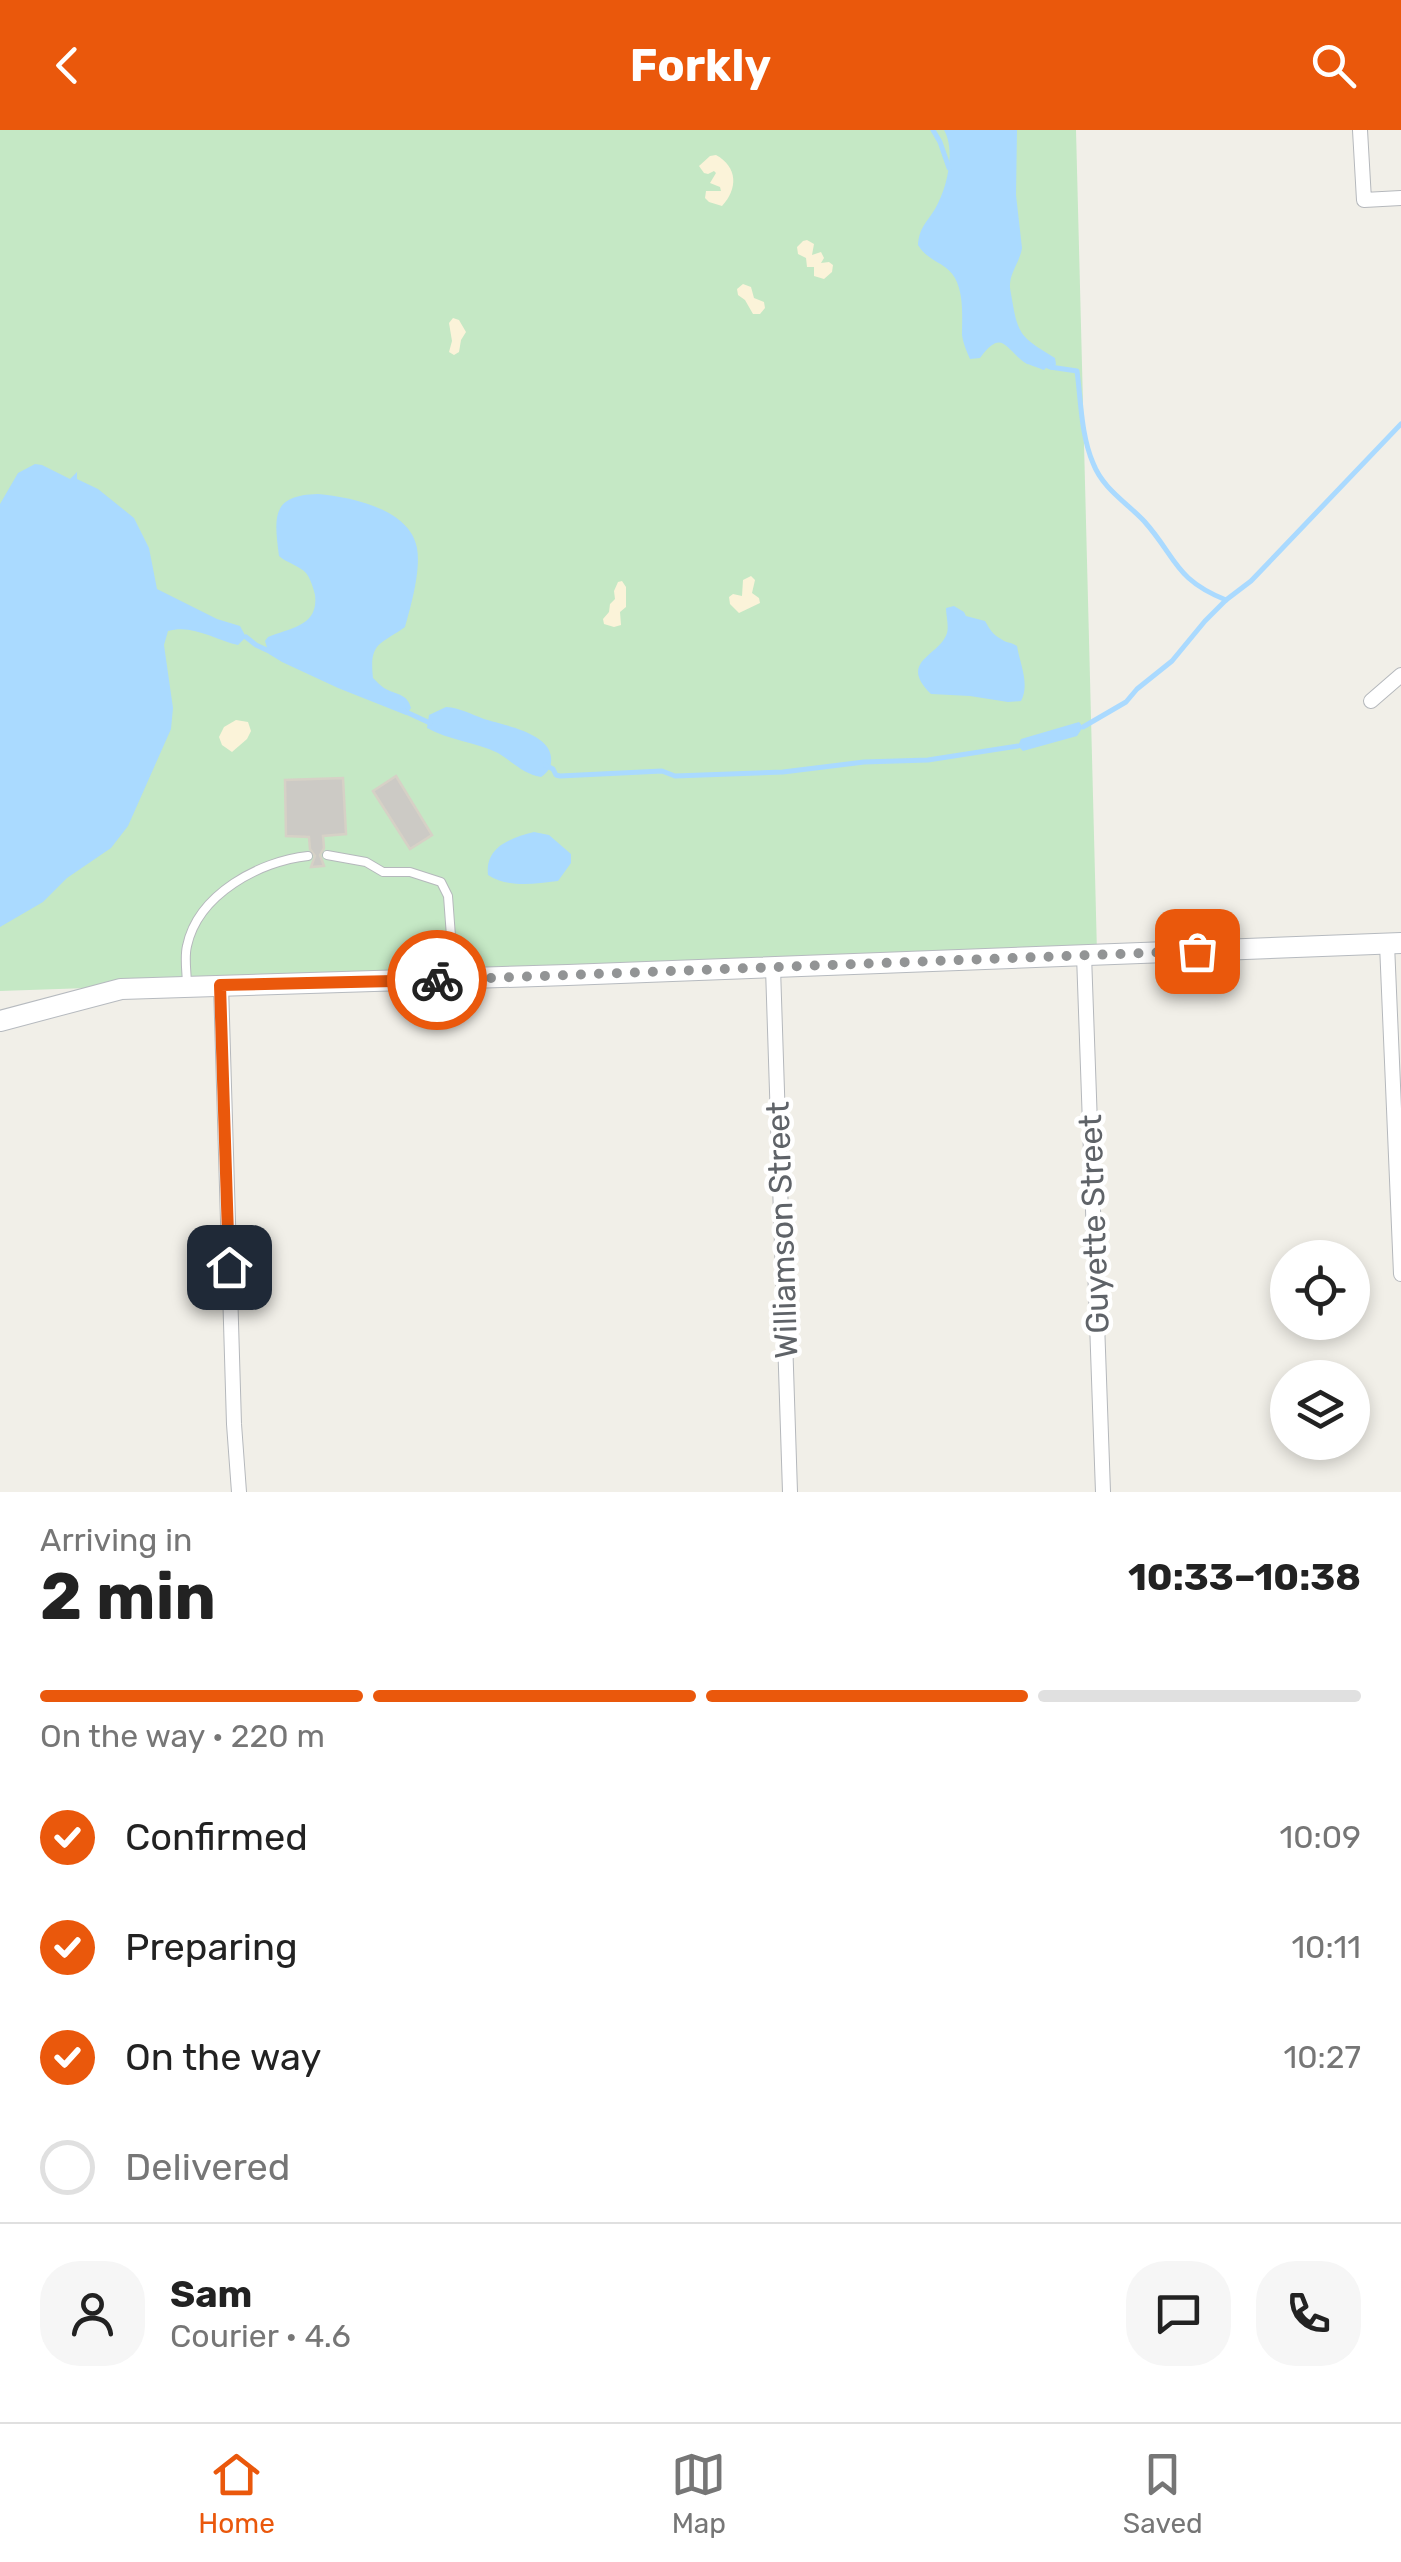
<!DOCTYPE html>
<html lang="en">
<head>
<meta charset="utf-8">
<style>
	:root { --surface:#fff; --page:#f6f6f6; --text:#222; --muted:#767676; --line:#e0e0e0; --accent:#ea580c }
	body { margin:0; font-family:Rubik,sans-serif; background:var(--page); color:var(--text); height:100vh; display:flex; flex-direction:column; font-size:38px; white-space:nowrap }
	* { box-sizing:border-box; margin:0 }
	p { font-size:32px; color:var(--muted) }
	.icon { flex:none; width:55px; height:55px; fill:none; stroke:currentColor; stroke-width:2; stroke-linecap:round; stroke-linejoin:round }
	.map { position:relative; height:1362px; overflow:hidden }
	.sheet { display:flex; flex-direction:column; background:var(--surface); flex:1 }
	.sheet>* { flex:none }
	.tools { position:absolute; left:1270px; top:1110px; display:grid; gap:20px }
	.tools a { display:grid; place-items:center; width:100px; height:100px; border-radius:50%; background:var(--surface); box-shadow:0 5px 15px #0003; font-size:50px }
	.pin { position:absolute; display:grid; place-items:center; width:85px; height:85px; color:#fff; margin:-42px; border-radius:20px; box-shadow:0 5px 15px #0006 }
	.courier { position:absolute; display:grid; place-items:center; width:100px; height:100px; margin:-50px; border:8px solid #ea580c; border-radius:50%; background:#fff; color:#222; box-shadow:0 2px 12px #0007 }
	.headline em { font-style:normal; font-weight:700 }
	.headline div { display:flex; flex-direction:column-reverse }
	.headline { display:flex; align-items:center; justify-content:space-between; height:170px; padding:0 40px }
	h1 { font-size:65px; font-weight:700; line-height:75px }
	.bar { display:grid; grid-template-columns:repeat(4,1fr); gap:15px 10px; align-content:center; height:120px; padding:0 40px }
	.bar i { height:12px; border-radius:8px; background:var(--line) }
	.bar .current { background:var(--accent) }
	.bar p { grid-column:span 4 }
	.line { display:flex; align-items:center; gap:25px; padding:0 40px; border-top:2px solid var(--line) }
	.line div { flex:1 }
	.round { display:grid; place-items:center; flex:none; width:105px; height:105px; border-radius:40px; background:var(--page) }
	ol { padding:0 40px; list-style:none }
	li { display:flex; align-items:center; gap:30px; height:110px }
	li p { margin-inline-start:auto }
	li .icon { padding:10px; border-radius:50%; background:var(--accent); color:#fff; stroke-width:4 }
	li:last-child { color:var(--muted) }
	li i { width:55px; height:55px; border:5px solid var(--line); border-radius:50% }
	header { display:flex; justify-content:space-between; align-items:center; height:130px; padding:0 40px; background:var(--accent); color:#fff; font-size:45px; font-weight:700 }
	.tab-bar { display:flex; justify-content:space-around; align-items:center; height:140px; border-top:2px solid var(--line); background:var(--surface); font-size:28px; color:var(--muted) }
	.tab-bar a { display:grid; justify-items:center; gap:5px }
	.tab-bar .current { color:var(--accent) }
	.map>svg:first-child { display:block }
	.green { fill:#c5e8c5 }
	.sand { fill:#fbf3d9 }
	.water { fill:#aadaff }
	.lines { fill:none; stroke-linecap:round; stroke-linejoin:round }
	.stream { stroke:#aadaff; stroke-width:5 }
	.building { fill:#cccac5; stroke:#d6d1c6; stroke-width:2.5 }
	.service-casing { stroke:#b5b8bc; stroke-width:10 }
	.minor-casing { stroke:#b5b8bc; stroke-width:16 }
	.secondary-casing { stroke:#b6babf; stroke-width:22 }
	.service { stroke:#fff; stroke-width:8 }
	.minor { stroke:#fff; stroke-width:14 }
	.secondary { stroke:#fff; stroke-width:20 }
	.done { stroke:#929495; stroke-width:10; stroke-dasharray:0 18 }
	.route { stroke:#ea580c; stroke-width:12 }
	.labels { text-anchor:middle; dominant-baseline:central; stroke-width:9; stroke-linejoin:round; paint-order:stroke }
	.street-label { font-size:32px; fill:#5f6368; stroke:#fff }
</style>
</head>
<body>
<header><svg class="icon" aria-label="back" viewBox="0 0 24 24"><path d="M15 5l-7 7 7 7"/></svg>Forkly<svg class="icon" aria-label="search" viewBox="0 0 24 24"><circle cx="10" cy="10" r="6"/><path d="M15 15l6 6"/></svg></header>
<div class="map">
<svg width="1401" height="1362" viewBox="0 0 1401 1362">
	<rect width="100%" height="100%" fill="#f1efe8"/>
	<!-- green -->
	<polygon class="green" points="0,0 1076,0 1097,823 0,861"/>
	<!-- sand -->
	<g class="sand">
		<path d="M716,25c22,12 22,34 6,51l-13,-4 -4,-4 1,-7h15l-1,-4 -10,-4 6,-10 -2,-2 -6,3 -4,-1 -5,-7 11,-10z"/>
		<polygon points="807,110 814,114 812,125 821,122 824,128 821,133 829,132 833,135 832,142 824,149 814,146 814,137 807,137 806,128 798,124 797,117 803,111"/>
		<polygon points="743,154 751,157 754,168 764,172 765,178 760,184 753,184 745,170 738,165 737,159"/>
		<polygon points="453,188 459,190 466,202 461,210 459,222 454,225 449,222 452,211 449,193"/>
		<polygon points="751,446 755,450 752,463 759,468 760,473 739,483 730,474 729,467 733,464 742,466 743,450"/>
		<polygon points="622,451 626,457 626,477 620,482 621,495 614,497 604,494 603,489 609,482 610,474 615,469 614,461 618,452"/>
		<polygon points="236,590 248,592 251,601 247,609 232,622 222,615 219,607 224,597"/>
	</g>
	<!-- water -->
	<g class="water">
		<path d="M944,0h73l-1,65 6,53c-2,14 -13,25 -12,40 8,45 6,47 45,70l1,6 -3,6 -7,-2 -2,2c-1,0 -15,-6 -17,-6 -22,-14 -24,-37 -47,-6l-10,1c-3,-7 -7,-16 -8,-24 0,-19 2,-40 -7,-57 -9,-16 -27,-16 -37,-33 1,-17 9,-23 17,-36 12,-20 21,-58 9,-79z"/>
		<path d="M35,334l7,1 28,14 7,-7v7l21,10 36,29 15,30 8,41 60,30 23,7 6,11 -8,8c-23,-5 -45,-21 -70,-14l-4,14 9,63 -2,21 -43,97 -17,22 -44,30 -24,24 -43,25v-423l18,-31z"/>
		<path d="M318,364c33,3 92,15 99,54 4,22 -6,58 -12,79 -25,18 -36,15 -32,51 4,4 7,7 11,10 12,7 23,5 27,20l-5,7 -68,-27 -56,-26 -13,-8 -4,-13 3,-4c22,-9 51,-11 47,-42 -1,-5 -5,-18 -9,-22 -6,-7 -19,-10 -27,-17 -5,-39 -8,-61 39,-62z"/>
		<path d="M954,476l10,6 2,4 19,5c4,7 8,14 16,18 5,4 10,3 16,7 3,18 13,38 4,55l-13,1 -38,-6 -39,-2c-34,-33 9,-38 16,-61 2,-7 -1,-18 -1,-25z"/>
		<path d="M446,577c14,1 25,7 38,12 20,6 65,14 67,38 1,10 -3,15 -10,20 -18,-3 -28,-15 -43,-24 -22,-11 -50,-13 -71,-25l2,-13z"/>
		<polygon points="1079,592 1083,597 1077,606 1023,621 1018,616 1021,609"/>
		<path d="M534,702l15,3 22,19v9l-13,18c-24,3 -50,7 -70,-6 -3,-28 22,-37 46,-43z"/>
	</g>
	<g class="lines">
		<!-- stream -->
		<g class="stream">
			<polyline points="933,0 940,12 949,38"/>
			<path d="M1050,237l27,4c4,30 4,64 16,92 10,26 33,39 51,58 33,37 30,58 82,79"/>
			<polyline points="246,507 256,515 271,522"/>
			<polyline points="404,581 430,593"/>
			<polyline points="1083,597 1126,572 1137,559 1172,531 1205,491 1226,470 1251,451 1401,294"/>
			<polyline points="545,635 553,639 556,645 560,646 662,641 675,646 783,642 864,632 928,630 1018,616"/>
		</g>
	</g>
	<!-- building -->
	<g class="building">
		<polygon points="396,646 432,705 410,719 373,661"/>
		<polygon points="343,648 346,704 323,706 324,718 320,725 324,736 311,737 315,726 310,719 309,707 286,706 285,650"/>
	</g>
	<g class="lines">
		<!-- service casing -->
		<g class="service-casing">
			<g id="service">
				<polyline points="327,725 366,732 383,742 410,742 441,752 448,766 454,847"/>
				<path d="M187,856c0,-13 -3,-28 0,-40 11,-52 73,-85 121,-90"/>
			</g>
		</g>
		<!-- minor casing -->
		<g class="minor-casing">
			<g id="minor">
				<polyline points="1360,0 1364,70 1401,68"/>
				<polyline points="1371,571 1401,545"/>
				<polyline points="1387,814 1401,1144"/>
				<polyline points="1084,825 1103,1362"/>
				<polyline points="773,838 790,1362"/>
				<polyline points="221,855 234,1294 239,1362"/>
			</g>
		</g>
		<!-- secondary casing -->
		<g class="secondary-casing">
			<polyline id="secondary" points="0,891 121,859 568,845 1401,813"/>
		</g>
		<!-- service -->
		<use href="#service" class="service"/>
		<!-- minor -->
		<use href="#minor" class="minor"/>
		<!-- secondary -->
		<use href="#secondary" class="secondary"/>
	</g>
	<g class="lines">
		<!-- done -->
		<polyline class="done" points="437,850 1197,821"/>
		<!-- route -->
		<polyline class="route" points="229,1137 220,855 437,850"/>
	</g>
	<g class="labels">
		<!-- street labels -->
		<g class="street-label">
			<text transform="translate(1094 1094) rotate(-92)">Guyette Street</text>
			<text transform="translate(782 1100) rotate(-92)">Williamson Street</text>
		</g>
	</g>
</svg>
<div class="tools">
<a><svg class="icon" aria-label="locate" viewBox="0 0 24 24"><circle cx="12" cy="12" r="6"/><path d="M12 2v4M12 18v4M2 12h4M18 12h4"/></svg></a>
<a><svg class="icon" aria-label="layers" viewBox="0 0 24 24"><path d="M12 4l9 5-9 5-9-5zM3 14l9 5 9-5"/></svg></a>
</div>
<div class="pin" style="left:1197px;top:821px;background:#ea580c"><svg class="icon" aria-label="bag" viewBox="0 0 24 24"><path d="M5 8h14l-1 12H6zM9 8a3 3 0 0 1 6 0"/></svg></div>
<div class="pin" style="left:229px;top:1137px;background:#1f2937"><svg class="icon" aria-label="home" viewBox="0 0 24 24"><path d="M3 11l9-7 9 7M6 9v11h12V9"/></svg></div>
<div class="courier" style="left:437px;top:850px"><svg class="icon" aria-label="bike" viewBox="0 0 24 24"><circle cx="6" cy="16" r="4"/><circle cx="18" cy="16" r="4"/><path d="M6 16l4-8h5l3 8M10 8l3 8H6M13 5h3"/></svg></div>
</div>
<section class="sheet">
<div class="headline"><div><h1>2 min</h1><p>Arriving in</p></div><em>10:33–10:38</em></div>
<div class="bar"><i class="current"></i><i class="current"></i><i class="current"></i><i></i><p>On the way · 220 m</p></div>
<ol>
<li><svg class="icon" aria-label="check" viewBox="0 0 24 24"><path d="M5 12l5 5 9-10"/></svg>Confirmed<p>10:09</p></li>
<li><svg class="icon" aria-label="check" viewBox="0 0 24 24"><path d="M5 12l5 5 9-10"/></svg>Preparing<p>10:11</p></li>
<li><svg class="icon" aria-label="check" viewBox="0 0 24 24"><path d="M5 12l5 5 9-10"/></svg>On the way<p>10:27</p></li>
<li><i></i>Delivered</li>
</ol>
<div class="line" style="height:180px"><a class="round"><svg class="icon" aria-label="person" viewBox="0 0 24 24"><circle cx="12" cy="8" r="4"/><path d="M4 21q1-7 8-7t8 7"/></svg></a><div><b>Sam</b><p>Courier · 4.6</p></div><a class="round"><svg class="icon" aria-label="chat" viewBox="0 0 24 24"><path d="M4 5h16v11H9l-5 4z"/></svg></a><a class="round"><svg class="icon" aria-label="phone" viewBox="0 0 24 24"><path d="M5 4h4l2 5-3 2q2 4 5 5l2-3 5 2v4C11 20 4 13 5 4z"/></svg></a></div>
</section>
<nav class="tab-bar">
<a class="current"><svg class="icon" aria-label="home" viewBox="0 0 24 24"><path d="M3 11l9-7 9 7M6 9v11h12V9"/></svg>Home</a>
<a><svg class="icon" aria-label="map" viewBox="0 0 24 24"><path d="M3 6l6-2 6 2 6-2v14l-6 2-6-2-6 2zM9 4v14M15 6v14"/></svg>Map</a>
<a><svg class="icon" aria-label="saved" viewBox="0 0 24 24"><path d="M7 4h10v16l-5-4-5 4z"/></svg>Saved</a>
</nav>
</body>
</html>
